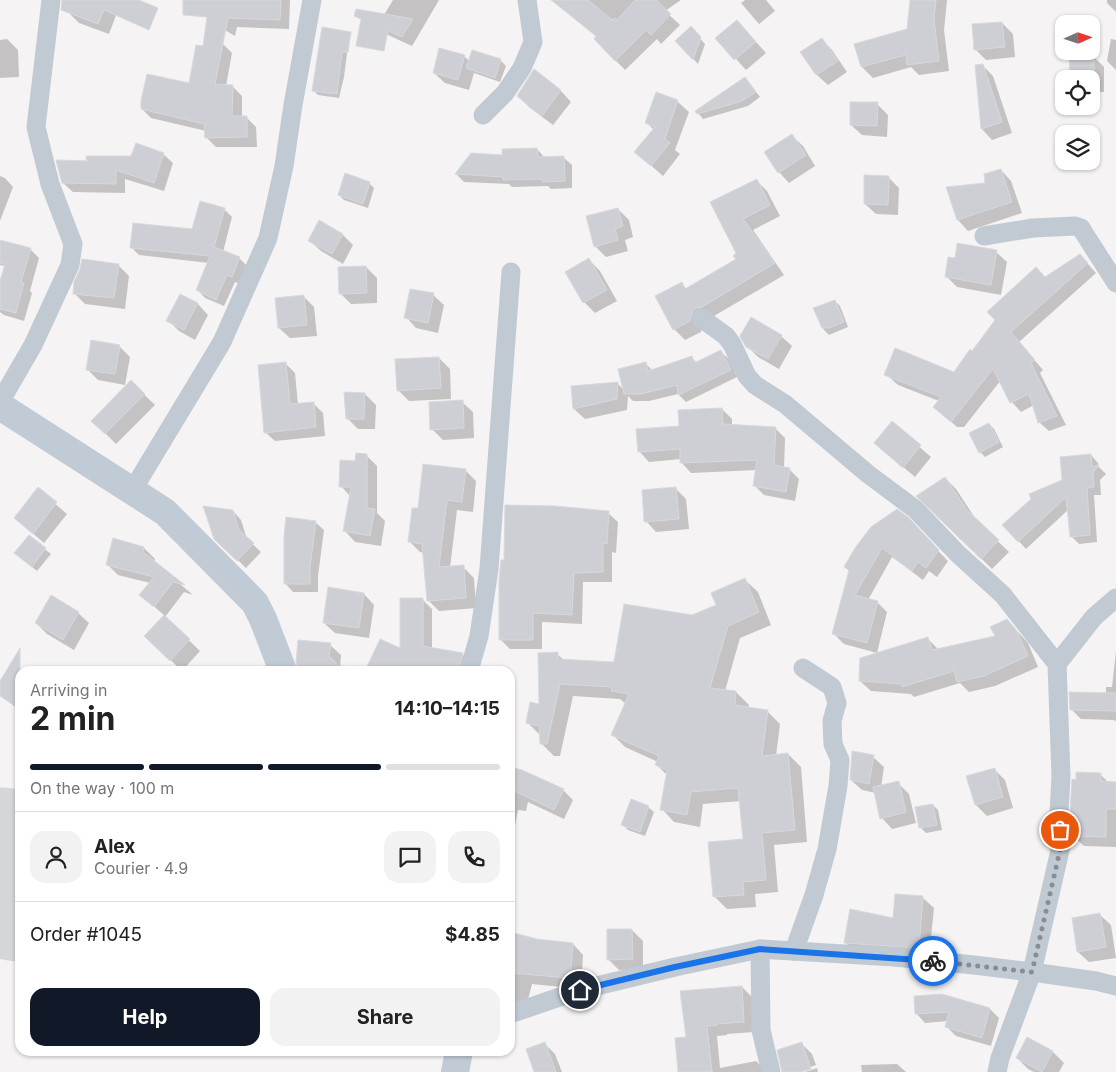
<!DOCTYPE html>
<html lang="en">
<head>
<meta charset="utf-8">
<style>
	:root { --surface:#fff; --page:#f2f2f2; --text:#222; --muted:#767676; --line:#e0e0e0; --accent:#111827 }
	body { margin:0; font-family:Inter,sans-serif; background:var(--page); color:var(--text); height:100vh; display:flex; flex-direction:column; font-size:19px; white-space:nowrap }
	* { box-sizing:border-box; margin:0 }
	p { font-size:16px; color:var(--muted) }
	.icon { flex:none; width:28px; height:28px; fill:none; stroke:currentColor; stroke-width:2; stroke-linecap:round; stroke-linejoin:round }
	.map { position:relative; flex:1; overflow:hidden }
	.details { position:absolute; left:15px; top:666px; width:500px; height:390px; display:flex; flex-direction:column; background:var(--surface); border-radius:15px; box-shadow:0 1px 4px #0004 }
	.details>* { flex:none }
	.needle { width:32px; rotate:87deg }
	.tools { position:absolute; left:1055px; top:15px; display:grid; gap:10px }
	.tools a { display:grid; place-items:center; width:45px; height:45px; border-radius:10px; background:var(--surface); box-shadow:0 1px 4px #0004; font-size:25px }
	.pin { position:absolute; display:grid; place-items:center; width:42px; height:42px; color:#fff; margin:-21px; border:2px solid #fff; border-radius:50%; box-shadow:0 1px 5px #0007 }
	.courier { position:absolute; display:grid; place-items:center; width:50px; height:50px; margin:-25px; border:4px solid #1a73e8; border-radius:50%; background:#fff; color:#222; box-shadow:0 1px 6px #0007 }
	.overview em { font-style:normal; font-weight:700 }
	.overview div { display:flex; flex-direction:column-reverse }
	.overview { display:flex; align-items:center; justify-content:space-between; height:85px; padding:0 15px }
	h1 { font-size:32px; font-weight:700; line-height:38px }
	.bar { display:grid; grid-template-columns:repeat(4,1fr); gap:8px 5px; align-content:center; height:60px; padding:0 15px }
	.bar i { height:6px; border-radius:4px; background:var(--line) }
	.bar .current { background:var(--accent) }
	.bar p { grid-column:span 4 }
	.line { display:flex; align-items:center; gap:12px; padding:0 15px; border-top:1px solid var(--line) }
	.line div { flex:1 }
	.round { display:grid; place-items:center; flex:none; width:52px; height:52px; border-radius:15px; background:var(--page) }
	.button { display:flex; gap:10px; margin-top:auto; padding:10px 15px }
	.button a { flex:1; height:58px; border-radius:15px; background:var(--accent); color:#fff; font-size:20px; font-weight:700; line-height:58px; text-align:center }
	.button a+a { background:var(--page); color:var(--text) }
	.map>svg:first-child { display:block }
	.shadow { fill:#0003 }
	.lines { fill:none; stroke-linecap:round; stroke-linejoin:round }
	.runway { stroke:#d5d6d8; stroke-width:159 }
	.building { fill:#cdcfd5; stroke:#d7d9de }
	.street { stroke:#c1cad2; stroke-width:19 }
	.secondary { stroke:#c1cbd6; stroke-width:28 }
	.done { stroke:#868d94; stroke-width:5; stroke-dasharray:0 9 }
	.route { stroke:#1a73e8; stroke-width:6 }
</style>
</head>
<body>
<div class="map">
<svg width="1116" height="1072" viewBox="0 0 1116 1072">
	<rect width="100%" height="100%" fill="#f5f3f3"/>
	<!-- shadow -->
	<g class="shadow">
		<polygon points="73,0 108,0 118,10 109,34 79,23 68,12"/>
		<polygon points="209,0 290,0 289,29 237,27 235,36 218,26"/>
		<polygon points="393,0 439,0 412,46 388,35 378,25"/>
		<polygon points="562,0 681,0 665,11 680,25 661,44 657,39 625,70 595,39 597,37 559,5"/>
		<polygon points="745,0 766,0 775,11 759,24 741,3"/>
		<polygon points="911,0 947,0 944,30 949,71 919,75 911,67 873,78 862,67 856,45 908,30"/>
		<polygon points="1107,0 1116,0 1116,12 1107,3"/>
		<polygon points="737,21 766,53 746,70 717,38"/>
		<polygon points="1002,23 1013,34 1015,57 986,60 975,49"/>
		<polygon points="691,28 705,44 698,64 677,41"/>
		<polygon points="322,32 348,46 344,77 339,98 318,95 313,90"/>
		<polygon points="7,39 18,50 19,77 0,78 0,40"/>
		<polygon points="822,39 832,50 847,72 828,85 817,75 802,52"/>
		<polygon points="1111,39 1116,40 1116,70 1107,61"/>
		<polygon points="222,43 232,53 226,86 232,86 242,96 242,117 246,117 256,127 257,147 216,147 206,137 206,131 151,118 141,108 148,75 190,85 204,48"/>
		<polygon points="473,52 501,61 506,66 500,82 474,73 469,90 445,83 434,73 464,56 470,62"/>
		<polygon points="1093,56 1104,67 1104,92 1091,92"/>
		<polygon points="982,65 993,76 1012,133 992,140 982,129 977,66"/>
		<polygon points="535,71 561,91 571,102 553,125 529,107 518,96"/>
		<polygon points="745,78 760,97 748,106 703,119 698,113"/>
		<polygon points="657,94 678,102 689,112 675,150 680,154 663,176 647,162 654,130 647,123"/>
		<polygon points="877,104 888,115 887,137 862,135 851,125"/>
		<polygon points="792,136 803,146 815,166 789,183 779,172"/>
		<polygon points="537,149 545,158 564,158 572,165 572,188 551,189 548,186 512,187 509,184 464,182 456,174 504,156"/>
		<polygon points="163,154 173,163 164,191 125,179 125,193 73,192 63,183 90,162 87,160 132,158"/>
		<polygon points="1001,170 1011,181 1022,213 968,231 958,220"/>
		<polygon points="0,176 5,178 13,187 0,221"/>
		<polygon points="888,177 899,188 898,215 876,214 865,204"/>
		<polygon points="756,180 767,191 780,216 753,230 784,275 702,323 701,332 685,340 674,329 681,284 687,289 738,259 738,254 712,203"/>
		<polygon points="369,183 374,188 368,208 344,200 339,195"/>
		<polygon points="224,209 232,217 223,252 239,258 247,266 240,284 235,282 224,306 205,298 198,290 209,263 139,255 132,248 193,231"/>
		<polygon points="618,209 629,220 633,237 625,240 628,251 606,257 595,246"/>
		<polygon points="343,235 353,245 343,264 321,251 310,241"/>
		<polygon points="0,241 30,249 39,258 30,291 32,293 24,321 4,315 0,312 0,286 5,266 0,265"/>
		<polygon points="996,252 1007,262 1001,295 957,287 946,276 956,260"/>
		<polygon points="1080,255 1096,273 1019,342 1043,370 1040,373 1066,425 1049,431 1039,422 1034,405 1021,412 1012,402 1001,380 964,427 957,427 935,407 939,401 898,385 888,376 955,373 972,352 1046,278"/>
		<polygon points="589,260 600,271 617,301 595,313 584,302"/>
		<polygon points="118,265 129,276 125,309 85,304 74,293"/>
		<polygon points="366,267 377,278 377,303 351,304 340,293"/>
		<polygon points="181,295 198,304 208,315 195,340 179,331 168,320"/>
		<polygon points="433,295 444,305 438,333 416,328 406,317"/>
		<polygon points="303,296 314,307 317,336 290,338 279,328"/>
		<polygon points="835,301 840,306 848,327 829,335 824,330 815,309"/>
		<polygon points="781,336 792,346 779,369 758,357 747,346"/>
		<polygon points="119,346 130,357 125,385 98,380 87,369"/>
		<polygon points="721,352 729,359 737,377 686,402 678,394 649,401 633,401 628,396 627,410 585,419 574,409 617,383 625,391 646,364 653,371 692,358 697,363"/>
		<polygon points="439,358 450,369 451,399 409,401 398,390"/>
		<polygon points="286,364 295,373 298,405 313,403 323,413 325,436 275,441 265,432"/>
		<polygon points="131,382 155,405 116,444 93,421"/>
		<polygon points="365,394 376,405 375,429 358,429 347,418"/>
		<polygon points="462,402 473,412 474,438 443,440 432,429"/>
		<polygon points="722,409 732,419 732,426 775,428 785,438 784,468 789,469 799,479 795,501 764,495 754,485 757,470 691,473 681,462 681,459 649,462 639,451 680,427"/>
		<polygon points="892,423 931,457 915,477 875,443"/>
		<polygon points="989,424 994,429 1003,447 985,457 980,452"/>
		<polygon points="366,455 377,466 377,513 385,521 381,546 355,542 345,531 350,496 341,486 356,462"/>
		<polygon points="1091,455 1098,463 1099,467 1106,474 1100,480 1101,495 1094,495 1097,542 1079,544 1071,536 1069,509 1026,549 1004,525 1063,480"/>
		<polygon points="465,470 476,481 473,512 457,510 450,568 463,567 474,578 476,608 439,611 428,600 424,553 420,552 409,541 419,510"/>
		<polygon points="945,478 956,489 977,521 1009,552 992,569 918,496"/>
		<polygon points="675,488 686,499 689,529 656,532 646,521"/>
		<polygon points="38,489 67,514 44,543 15,518"/>
		<polygon points="233,511 241,520 247,539 261,552 246,568 215,538"/>
		<polygon points="608,513 618,522 616,553 612,552 612,582 583,582 582,624 542,622 542,649 510,649 500,639"/>
		<polygon points="315,522 324,530 318,576 318,592 293,592 285,583"/>
		<polygon points="917,529 948,561 937,577 929,571 923,580 892,557 868,600 877,602 887,612 877,653 844,644 834,634 850,571 845,567"/>
		<polygon points="29,537 51,554 37,571 21,558"/>
		<polygon points="144,548 155,559 154,562 193,595 184,592 165,617 200,651 182,671 157,647 165,616 141,595 150,583 118,575 107,564"/>
		<polygon points="745,580 758,592 771,625 740,638 725,691 736,692 749,705 748,708 767,711 780,724 776,756 788,754 801,767 807,842 774,845 778,892 755,894 756,907 727,909 714,896 744,840 741,801 703,804 700,827 674,822 662,809 667,775 657,765 658,762 625,747 612,734 626,704 620,699 573,696 560,756 554,756 541,743 541,736 528,723 540,706 557,654 564,660 615,663 692,617 718,606"/>
		<polygon points="364,594 374,605 369,638 335,633 324,623"/>
		<polygon points="422,599 432,609 432,649 462,654 471,663 469,671 374,671 369,666 402,650"/>
		<polygon points="78,613 89,623 74,650 47,634 36,623"/>
		<polygon points="1007,620 1028,643 1038,667 995,686 969,692 960,683 914,697 911,694 871,691 860,681 928,639 939,650 997,637"/>
		<polygon points="330,645 341,655 340,668 342,671 301,671 299,670"/>
		<polygon points="1116,651 1116,721 1113,720 1081,719 1071,709 1106,694 1106,687 1112,687"/>
		<polygon points="20,676 20,710 0,696 0,683"/>
		<polygon points="873,757 884,767 881,787 898,783 909,794 916,823 892,829 882,818 876,793 862,790 851,780"/>
		<polygon points="510,768 522,771 564,791 573,800 564,819 528,802 526,811 518,810 510,851"/>
		<polygon points="994,769 1005,780 1013,808 987,816 976,805"/>
		<polygon points="1100,774 1109,783 1116,783 1116,847 1084,846 1073,836"/>
		<polygon points="933,805 938,810 942,830 926,833 921,828"/>
		<polygon points="648,807 654,812 645,836 628,830 623,825"/>
		<polygon points="923,898 934,908 929,958 856,953 845,942 894,919"/>
		<polygon points="1100,915 1111,925 1116,958 1089,962 1078,952"/>
		<polygon points="632,930 643,941 643,969 619,970 608,959"/>
		<polygon points="510,933 537,941 573,944 583,955 581,989 532,984 525,1011 510,1014"/>
		<polygon points="742,987 752,997 754,1032 727,1034 727,1035 717,1036 720,1068 756,1061 767,1072 680,1072 687,1038"/>
		<polygon points="942,995 990,1009 999,1018 991,1046 956,1036 947,1027 948,1021 925,1023 916,1013"/>
		<polygon points="1028,1039 1053,1052 1064,1063 1059,1072 1034,1072 1028,1069 1017,1058"/>
		<polygon points="801,1043 812,1054 816,1065 797,1072 783,1072"/>
		<polygon points="545,1044 555,1054 562,1072 535,1072"/>
		<polygon points="897,1064 906,1072 862,1072 861,1065"/>
		<polygon points="817,1068 818,1072 805,1072"/>
	</g>
	<g class="lines">
		<!-- runway -->
		<polyline class="runway" points="0,867 20,882"/>
	</g>
	<!-- building -->
	<g class="building">
		<polygon points="62,0 139,0 158,8 149,30 104,10 98,24 61,10"/>
		<polygon points="183,0 281,0 280,20 228,18 215,84 233,85 232,116 247,116 247,137 205,138 204,124 141,109 141,101 147,74 189,83 196,45 203,46 207,17 183,15"/>
		<polygon points="551,0 588,0 612,20 615,18 617,20 635,0 656,0 671,14 651,35 646,30 615,61 594,39 596,36"/>
		<polygon points="910,0 936,0 934,19 939,61 907,65 906,55 861,67 854,44 907,29"/>
		<polygon points="356,9 391,15 413,19 402,37 388,31 384,51 356,46 361,19 354,16"/>
		<polygon points="737,20 756,42 734,60 715,38"/>
		<polygon points="1002,22 1005,47 974,50 972,24"/>
		<polygon points="691,26 701,37 693,60 675,41"/>
		<polygon points="322,27 351,32 348,52 342,52 337,94 312,91"/>
		<polygon points="822,38 838,61 816,75 800,52"/>
		<polygon points="439,48 465,55 458,80 433,73"/>
		<polygon points="472,50 501,59 495,78 466,68"/>
		<polygon points="1070,55 1094,55 1094,79 1069,79"/>
		<polygon points="983,64 1002,122 981,129 975,65"/>
		<polygon points="534,69 561,90 542,116 517,96"/>
		<polygon points="745,77 756,92 742,101 697,114 695,111"/>
		<polygon points="656,92 678,100 665,139 670,143 651,166 634,152 655,127 645,123"/>
		<polygon points="850,102 878,102 877,126 850,125"/>
		<polygon points="792,134 806,155 778,173 764,152"/>
		<polygon points="136,143 164,153 154,183 116,170 116,184 62,183 56,160 89,161 86,160 86,156 131,156"/>
		<polygon points="537,148 538,157 564,156 565,181 542,182 542,179 503,180 503,177 455,174 471,153 502,155 502,149"/>
		<polygon points="1001,169 1012,202 957,220 946,187 985,183 984,174"/>
		<polygon points="345,173 370,182 363,204 338,195"/>
		<polygon points="864,175 889,176 888,205 864,204"/>
		<polygon points="757,179 770,205 743,219 775,263 702,307 696,308 692,312 690,321 673,330 655,296 682,282 685,289 736,259 733,256 736,253 710,202"/>
		<polygon points="200,201 225,208 214,247 240,257 232,277 227,275 216,300 196,290 210,256 130,248 133,223 192,229"/>
		<polygon points="618,208 623,226 615,229 618,240 594,247 586,216"/>
		<polygon points="319,220 343,234 332,254 308,241"/>
		<polygon points="0,240 31,248 21,282 24,283 16,313 0,309 0,281 5,264 0,263"/>
		<polygon points="957,243 997,250 991,285 945,277 948,257 955,258"/>
		<polygon points="1080,254 1088,263 1011,332 1035,360 1031,363 1057,416 1038,423 1029,394 1010,403 993,369 951,422 933,407 941,397 884,375 895,348 954,372 970,349 972,351 995,320 987,312 1013,288 1036,267 1045,277"/>
		<polygon points="589,258 607,290 583,303 565,272"/>
		<polygon points="82,259 119,264 114,298 73,294 74,282 80,269"/>
		<polygon points="366,266 367,293 339,294 338,267"/>
		<polygon points="410,289 434,293 428,323 404,318"/>
		<polygon points="180,294 198,303 184,330 166,321"/>
		<polygon points="304,295 307,325 278,328 275,298"/>
		<polygon points="835,300 844,322 829,328 822,328 813,308"/>
		<polygon points="751,317 782,335 768,359 746,347 740,336"/>
		<polygon points="91,340 120,345 115,374 86,370"/>
		<polygon points="721,350 731,370 678,395 677,385 641,394 624,394 618,369 646,362 648,371 692,356 694,363"/>
		<polygon points="439,357 441,388 397,391 395,359"/>
		<polygon points="286,362 290,404 314,402 316,427 264,433 258,365"/>
		<polygon points="131,380 145,394 105,434 91,421"/>
		<polygon points="618,382 617,399 573,409 571,386"/>
		<polygon points="344,392 365,393 364,419 346,419"/>
		<polygon points="463,400 464,428 430,430 429,402"/>
		<polygon points="722,408 723,424 776,427 774,465 790,468 786,492 753,486 757,460 680,463 680,449 638,452 636,429 679,426 678,410"/>
		<polygon points="892,421 921,445 903,468 874,443"/>
		<polygon points="989,423 999,442 979,453 969,433"/>
		<polygon points="356,453 367,454 367,508 375,509 370,536 343,531 351,487 339,487 340,460 355,461"/>
		<polygon points="1091,454 1092,467 1098,465 1099,466 1093,472 1094,487 1087,488 1090,535 1070,537 1066,497 1018,542 1002,525 1031,499 1029,494 1062,480 1060,457"/>
		<polygon points="423,464 466,469 462,502 447,500 439,567 464,565 466,598 427,601 422,544 408,542 412,508 418,508"/>
		<polygon points="945,477 967,510 999,540 981,559 916,496"/>
		<polygon points="38,487 57,502 33,534 14,518"/>
		<polygon points="676,487 679,519 644,522 642,490"/>
		<polygon points="505,505 555,506 609,511 607,544 603,543 603,572 574,573 572,615 533,613 533,640 499,640 499,580 501,560 504,560"/>
		<polygon points="203,506 233,510 239,530 254,543 237,561 214,539"/>
		<polygon points="897,509 908,517 939,550 926,568 918,562 912,571 882,548 855,595 878,601 867,643 832,634 849,570 844,567 855,548 871,527"/>
		<polygon points="286,517 316,521 310,567 310,584 284,584 284,537"/>
		<polygon points="29,535 46,548 32,567 14,553"/>
		<polygon points="113,538 144,547 143,552 185,585 173,582 154,607 139,595 154,577 106,565"/>
		<polygon points="745,578 759,612 728,626 710,688 736,691 735,705 768,710 762,756 788,753 795,830 762,833 766,880 743,882 744,895 713,897 708,842 743,839 738,788 691,792 687,815 660,810 667,770 655,765 659,756 611,735 629,694 611,691 612,687 560,684 547,744 540,744 539,726 526,723 530,702 539,704 538,653 558,652 558,659 614,662 624,604 692,615 716,605 711,593"/>
		<polygon points="328,587 364,593 359,628 323,623"/>
		<polygon points="51,595 79,612 63,640 35,623"/>
		<polygon points="400,598 423,598 423,646 463,653 458,671 365,671 380,639 400,648"/>
		<polygon points="164,615 190,639 170,661 144,636"/>
		<polygon points="1007,619 1017,631 1028,656 984,676 957,682 954,671 902,687 901,684 859,681 860,658 928,637 932,650 995,636 990,627"/>
		<polygon points="298,640 331,643 329,656 344,671 298,671 296,662"/>
		<polygon points="20,648 20,708 0,696 0,681"/>
		<polygon points="1069,692 1116,693 1116,711 1070,710"/>
		<polygon points="852,751 874,755 869,784 850,780"/>
		<polygon points="510,767 522,770 564,789 554,810 510,789"/>
		<polygon points="995,768 1003,797 975,805 966,776"/>
		<polygon points="1076,772 1101,773 1101,781 1116,782 1116,809 1106,809 1106,837 1072,836 1070,813 1072,779 1076,780"/>
		<polygon points="899,781 906,812 880,819 873,787"/>
		<polygon points="631,799 649,806 640,832 621,825"/>
		<polygon points="933,804 937,825 919,828 915,807"/>
		<polygon points="895,894 923,896 919,948 844,943 850,909 893,918"/>
		<polygon points="1100,913 1106,947 1077,952 1072,918"/>
		<polygon points="607,929 632,929 633,959 607,960"/>
		<polygon points="510,932 537,939 573,943 570,978 510,973"/>
		<polygon points="742,986 744,1022 717,1024 717,1025 707,1026 712,1072 678,1072 675,1038 686,1037 680,991"/>
		<polygon points="942,994 990,1008 982,1038 945,1027 949,1012 915,1014 914,996"/>
		<polygon points="1027,1037 1053,1051 1042,1072 1016,1058"/>
		<polygon points="545,1042 556,1072 534,1072 526,1049"/>
		<polygon points="802,1042 811,1069 801,1072 782,1072 777,1050"/>
	</g>
	<g class="lines">
		<!-- street -->
		<g class="street">
			<polyline points="483,115 505,93 522,68 533,42 527,0"/>
			<polyline points="984,236 1033,228 1075,226 1081,228 1084,233 1116,283"/>
			<polyline points="701,318 726,336 732,344 747,376 755,385 785,404 868,474 915,509 958,554 1003,595 1057,664 1061,776 1059,813 1061,846 1032,972 1000,1058 997,1072"/>
			<polyline points="0,402 33,345 70,265 73,244 50,184 36,127 51,0"/>
			<polyline points="132,491 222,342 268,238 284,166 293,105 312,0"/>
			<polyline points="1057,664 1094,617 1116,598"/>
			<polyline points="469,671 479,636 489,569 511,272"/>
			<polyline points="760,949 761,1030 771,1072"/>
			<polyline points="794,951 814,895 827,849 838,786 840,760 833,744 832,721 837,703 832,687 803,668"/>
			<polyline points="510,1014 580,990 675,967 760,949 894,957 974,965 1032,972 1096,981 1116,986"/>
		</g>
		<!-- secondary -->
		<g class="secondary">
			<polyline points="0,406 165,512 255,603 263,619 283,671"/>
			<polyline points="455,1072 459,1051"/>
		</g>
	</g>
	<g class="lines">
		<!-- done -->
		<polyline class="done" points="933,961 1032,972 1061,846 1060,830"/>
		<!-- route -->
		<polyline class="route" points="580,990 675,967 760,949 933,961"/>
	</g>
</svg>
<div class="tools">
<a><svg class="needle" viewBox="-14 -14 28 28"><path d="M0-13l5 13h-10z" fill="#e53935"/><path d="M0 13l5-13h-10z" fill="#767676"/></svg></a>
<a><svg class="icon" aria-label="locate" viewBox="0 0 24 24"><circle cx="12" cy="12" r="6"/><path d="M12 2v4M12 18v4M2 12h4M18 12h4"/></svg></a>
<a><svg class="icon" aria-label="layers" viewBox="0 0 24 24"><path d="M12 4l9 5-9 5-9-5zM3 14l9 5 9-5"/></svg></a>
</div>
<div class="pin" style="left:1060px;top:830px;background:#ea580c"><svg class="icon" aria-label="bag" viewBox="0 0 24 24"><path d="M5 8h14l-1 12H6zM9 8a3 3 0 0 1 6 0"/></svg></div>
<div class="pin" style="left:580px;top:990px;background:#1f2937"><svg class="icon" aria-label="home" viewBox="0 0 24 24"><path d="M3 11l9-7 9 7M6 9v11h12V9"/></svg></div>
<div class="courier" style="left:933px;top:961px"><svg class="icon" aria-label="bike" viewBox="0 0 24 24"><circle cx="6" cy="16" r="4"/><circle cx="18" cy="16" r="4"/><path d="M6 16l4-8h5l3 8M10 8l3 8H6M13 5h3"/></svg></div>
<section class="details">
<div class="overview"><div><h1>2 min</h1><p>Arriving in</p></div><em>14:10–14:15</em></div>
<div class="bar"><i class="current"></i><i class="current"></i><i class="current"></i><i></i><p>On the way · 100 m</p></div>
<div class="line" style="height:90px"><a class="round"><svg class="icon" aria-label="person" viewBox="0 0 24 24"><circle cx="12" cy="8" r="4"/><path d="M4 21q1-7 8-7t8 7"/></svg></a><div><b>Alex</b><p>Courier · 4.9</p></div><a class="round"><svg class="icon" aria-label="chat" viewBox="0 0 24 24"><path d="M4 5h16v11H9l-5 4z"/></svg></a><a class="round"><svg class="icon" aria-label="phone" viewBox="0 0 24 24"><path d="M5 4h4l2 5-3 2q2 4 5 5l2-3 5 2v4C11 20 4 13 5 4z"/></svg></a></div>
<div class="line" style="height:65px"><div>Order #1045</div><b>$4.85</b></div>
<div class="button"><a>Help</a><a>Share</a></div>
</section>
</div>
</body>
</html>
